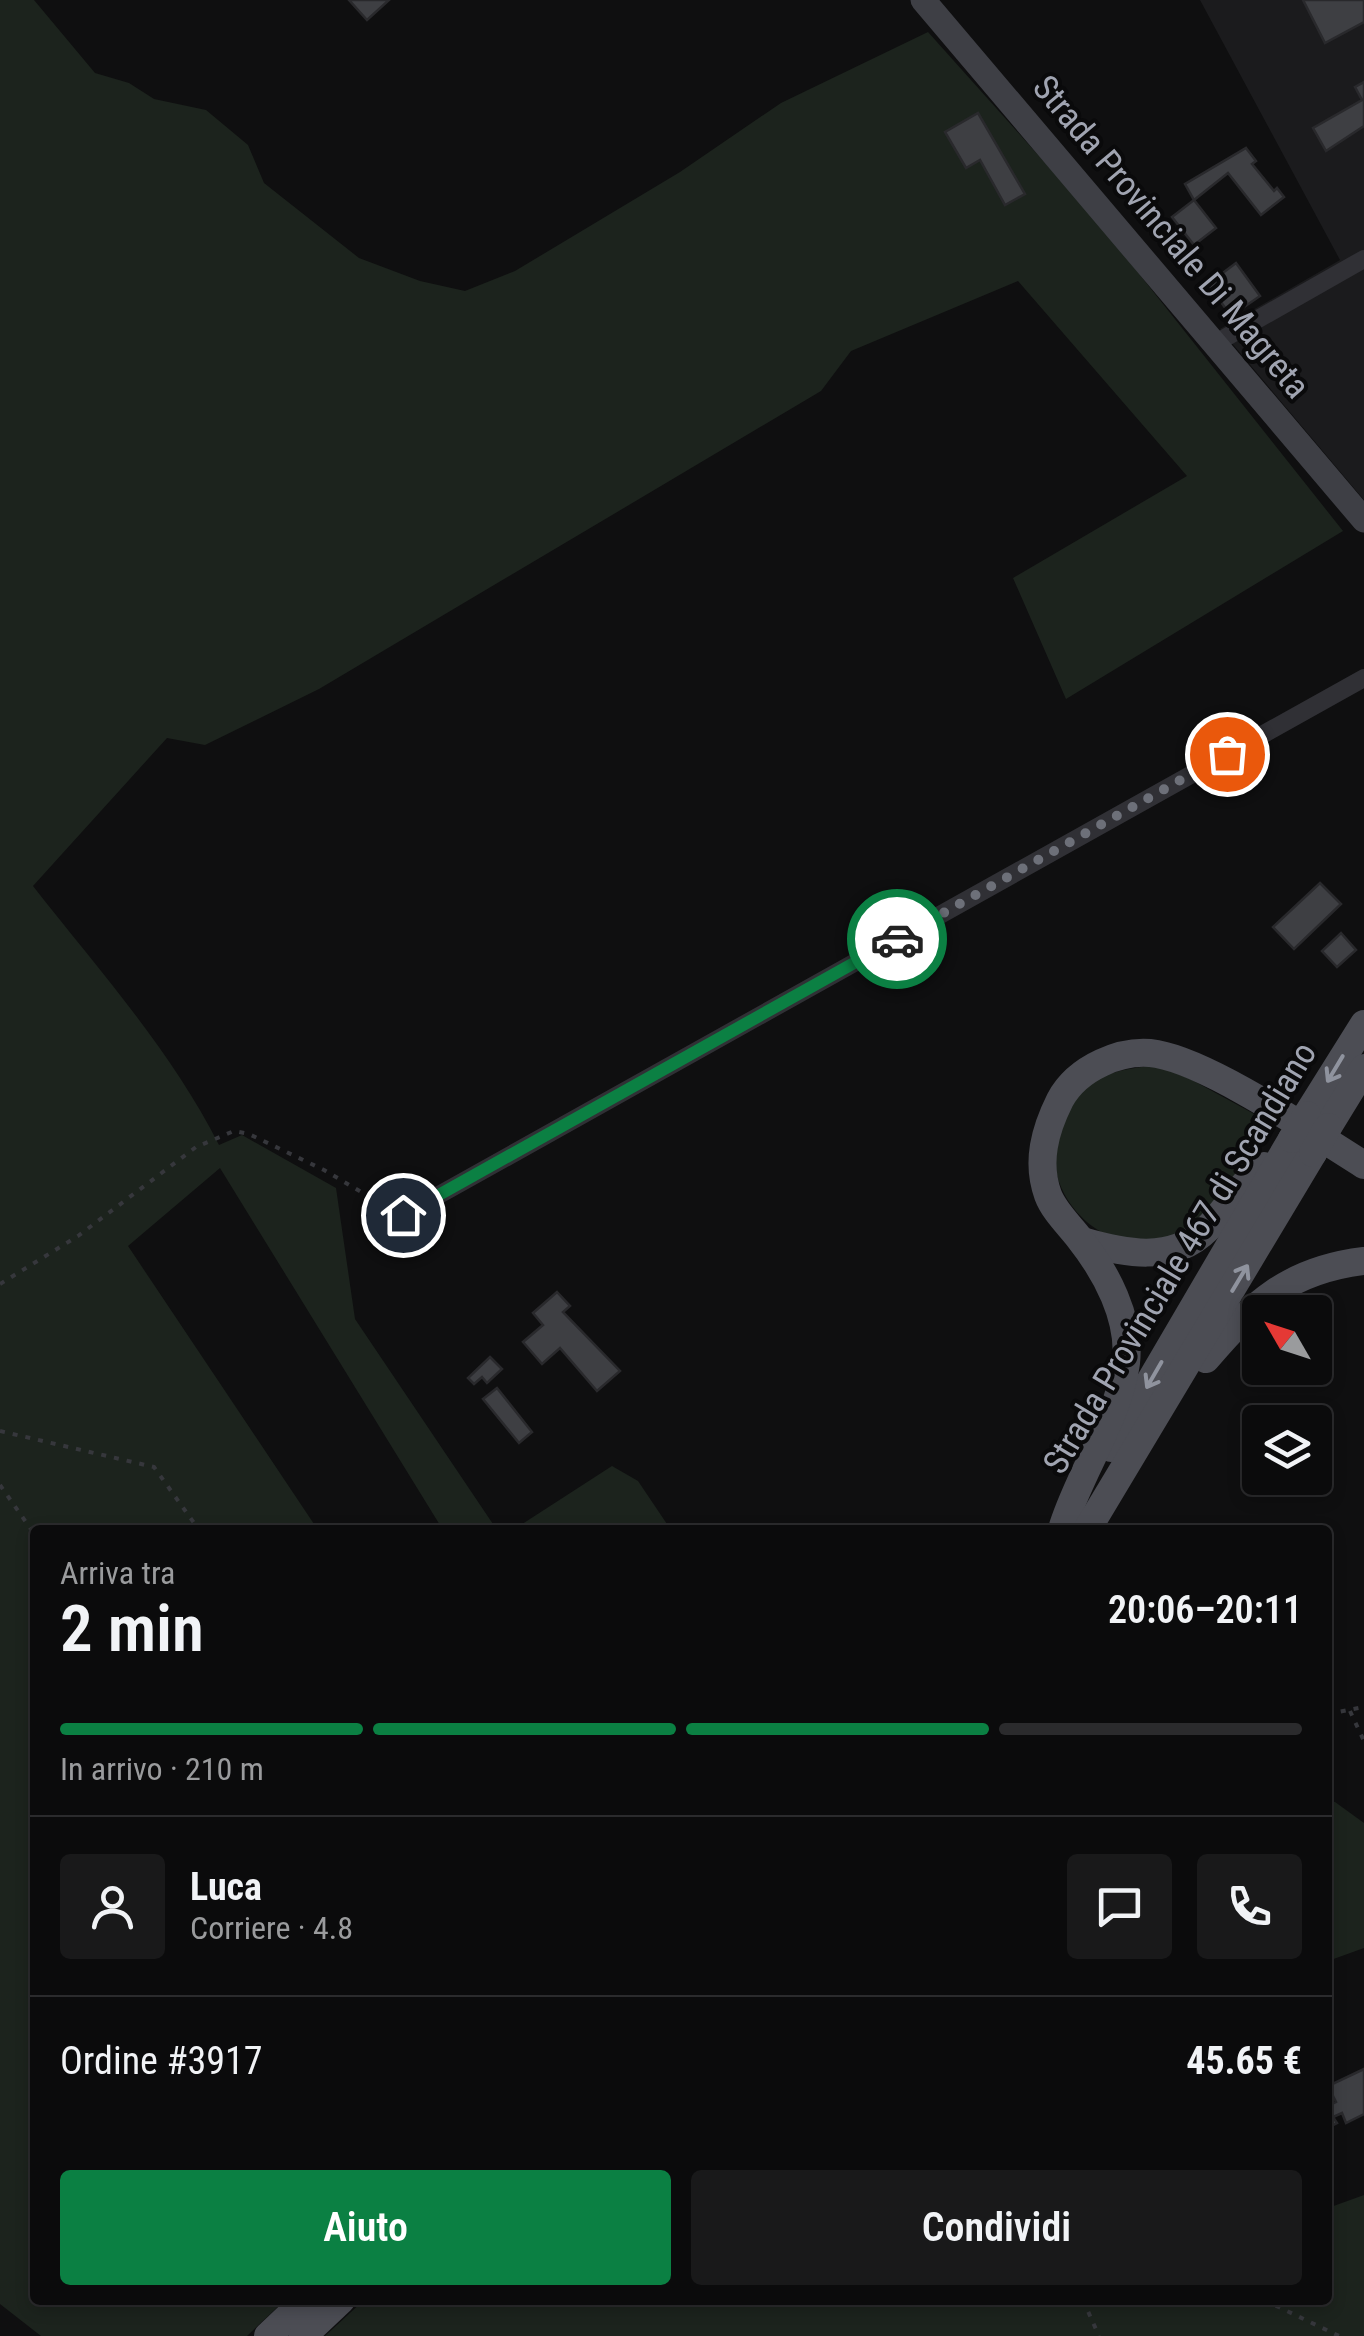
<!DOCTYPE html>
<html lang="it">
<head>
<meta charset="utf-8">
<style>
	:root { --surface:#0b0b0c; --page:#19191a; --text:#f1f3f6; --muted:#9a9b9d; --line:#2b2b2d; --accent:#0b8043 }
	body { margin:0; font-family:"Roboto Condensed",sans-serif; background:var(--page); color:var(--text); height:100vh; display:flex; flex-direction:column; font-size:38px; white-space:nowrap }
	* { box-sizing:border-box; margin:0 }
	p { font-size:32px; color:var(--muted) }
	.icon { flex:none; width:55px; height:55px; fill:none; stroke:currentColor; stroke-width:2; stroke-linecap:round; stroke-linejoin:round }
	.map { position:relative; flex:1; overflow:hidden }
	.drawer { position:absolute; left:30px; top:1525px; width:1302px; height:780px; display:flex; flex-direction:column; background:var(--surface); border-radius:10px; box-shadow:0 5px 15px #0003,0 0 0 2px var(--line) }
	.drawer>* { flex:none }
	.needle { width:65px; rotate:309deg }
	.fabs { position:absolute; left:1242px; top:1295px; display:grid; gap:20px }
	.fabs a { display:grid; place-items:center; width:90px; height:90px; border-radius:10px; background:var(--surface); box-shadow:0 5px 15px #0003,0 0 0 2px var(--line); font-size:50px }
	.pin { position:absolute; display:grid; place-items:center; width:85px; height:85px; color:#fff; margin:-42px; border:5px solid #fff; border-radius:50%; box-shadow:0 2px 10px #0007 }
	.courier { position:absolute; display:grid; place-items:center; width:100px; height:100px; margin:-50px; border:8px solid #0b8043; border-radius:50%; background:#fff; color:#222; box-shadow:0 2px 12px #0007 }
	.overview em { font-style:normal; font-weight:600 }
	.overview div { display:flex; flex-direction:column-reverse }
	.overview { display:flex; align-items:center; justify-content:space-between; height:170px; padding:0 30px }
	h1 { font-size:65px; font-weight:600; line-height:75px }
	.bar { display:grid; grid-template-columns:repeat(4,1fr); gap:15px 10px; align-content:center; height:120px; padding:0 30px }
	.bar i { height:12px; border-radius:8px; background:var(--line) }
	.bar .selected { background:var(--accent) }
	.bar p { grid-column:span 4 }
	.line { display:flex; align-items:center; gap:25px; padding:0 30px; border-top:2px solid var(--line) }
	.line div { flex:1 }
	.round { display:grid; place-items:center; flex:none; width:105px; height:105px; border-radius:10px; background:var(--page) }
	.button { display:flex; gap:20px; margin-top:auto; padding:20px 30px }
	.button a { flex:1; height:115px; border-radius:10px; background:var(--accent); color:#fff; font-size:40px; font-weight:600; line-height:115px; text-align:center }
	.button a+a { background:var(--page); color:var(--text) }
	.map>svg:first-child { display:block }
	.built { fill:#1b1b1d }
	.green { fill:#1c231d }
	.building { fill:#3e3f43; stroke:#29292c; stroke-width:2.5 }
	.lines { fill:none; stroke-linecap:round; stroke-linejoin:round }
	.path { stroke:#36373c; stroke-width:4; stroke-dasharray:5 8; stroke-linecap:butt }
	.street { stroke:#303035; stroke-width:18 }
	.secondary { stroke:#3e3f45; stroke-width:25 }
	.primary { stroke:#4c4d54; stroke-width:28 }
	.primary-bridge { stroke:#4c4d54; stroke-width:28 }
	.oneway { stroke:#8f939e }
	.done { stroke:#6d7079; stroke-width:10; stroke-dasharray:0 18 }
	.route { stroke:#0b8043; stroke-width:12 }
	.labels { text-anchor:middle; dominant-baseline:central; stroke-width:8; stroke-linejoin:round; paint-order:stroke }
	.street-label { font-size:35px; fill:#a0a4b1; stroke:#0a0a0b }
</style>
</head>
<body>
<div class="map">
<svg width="1364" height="2336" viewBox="0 0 1364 2336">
	<rect width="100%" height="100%" fill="#0f0f10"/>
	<!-- built -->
	<polygon class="built" points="1200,0 1364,0 1364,500 1220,329 1340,260"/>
	<!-- green -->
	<g class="green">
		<path d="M0,0h34l61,73 34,10 25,16 52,11 42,35 16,38 95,75 61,23 45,10 50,-20 165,-99 101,-69 147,-71 170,190 245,309 -277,168 -53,-121 174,-102 -169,-195 -167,70 -30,40 -502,298 -114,56 -38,-7 -134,148c65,83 138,164 186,259l23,-10 94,53 19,131 142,211h-54l-223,-362 -92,78 190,284h-283v770h250l-38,36h-206l-41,-32z"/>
		<path d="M1156,1065l36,15 84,46c-18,23 -60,90 -81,103 -98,59 -196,-74 -105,-145 18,-14 45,-16 66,-19z"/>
		<polygon points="612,1466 638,1481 671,1530 513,1530"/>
		<polygon points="1328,1801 1335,1802 1364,1823 1364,1948 1328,1961"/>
		<polygon points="1364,2195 1364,2336 325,2336 364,2300 1328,2300 1328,2208"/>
	</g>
	<!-- building -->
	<g class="building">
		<polygon points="349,0 389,0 367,20"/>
		<polygon points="1303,0 1364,0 1364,22 1325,43"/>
		<polygon points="1364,82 1364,126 1326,151 1313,128 1362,100 1355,87"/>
		<polygon points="978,113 1025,194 1005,205 980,160 966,168 945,132"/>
		<polygon points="1246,148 1256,161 1252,164 1274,191 1277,188 1284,197 1261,215 1228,173 1194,200 1185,184"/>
		<polygon points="1194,200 1216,228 1194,245 1172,217"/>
		<polygon points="1236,263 1260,296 1231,316 1208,284"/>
		<polygon points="1320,883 1341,904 1294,949 1273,927"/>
		<polygon points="1341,933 1356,950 1337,967 1322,951"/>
		<polygon points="557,1292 570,1306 563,1312 620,1371 597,1391 560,1348 542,1364 523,1342 543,1325 533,1313"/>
		<polygon points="490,1357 502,1369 487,1383 482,1377 474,1384 468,1378"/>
		<polygon points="497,1388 532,1432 519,1443 483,1399"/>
		<polygon points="1364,2069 1364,2114 1346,2123 1342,2113 1333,2117 1337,2123 1328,2128 1328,2106 1336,2102 1328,2086"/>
	</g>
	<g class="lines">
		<!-- path -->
		<g class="path">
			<polyline points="0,1284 78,1236 196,1147 234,1131 249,1134 324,1170 390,1209"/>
			<polyline points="0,1431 154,1467 199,1530"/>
			<polyline points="0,1485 35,1535"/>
			<polyline points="1350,1711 1364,1741"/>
			<polyline points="1328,1714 1364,1707"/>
			<polyline points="1083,2300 1099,2336"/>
			<polyline points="1264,2300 1339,2336"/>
		</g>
		<!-- street -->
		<g class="street">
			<polyline points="1216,343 1364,259"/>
			<polyline points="403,1215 1364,678"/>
		</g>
		<!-- secondary -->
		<polyline class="secondary" points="923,0 1364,520"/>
		<!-- primary -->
		<g class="primary">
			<polyline points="1307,1115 1364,1024"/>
			<polyline points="1328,1127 1364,1068"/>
			<path d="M1082,1241c41,12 90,23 125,-12 20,-20 34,-46 57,-63"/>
			<path d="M1206,1359c48,-56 83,-89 158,-98"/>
			<polyline points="1111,1448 1292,1139"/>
			<path d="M1063,1526c17,-54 56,-109 63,-163 5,-45 -20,-91 -47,-125 -10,-13 -25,-27 -31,-43 -12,-33 -3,-65 12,-95 17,-32 62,-52 97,-46 55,10 157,80 207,111"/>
			<polyline points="1087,1530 1313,1153"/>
			<polyline points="268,2336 306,2300"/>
			<polyline points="303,2336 341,2300"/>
		</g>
		<!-- primary-bridge -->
		<g class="primary-bridge">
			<polyline points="1292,1139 1307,1115"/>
			<polyline points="1313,1153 1328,1127"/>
		</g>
	</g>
	<!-- one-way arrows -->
	<defs><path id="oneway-shaft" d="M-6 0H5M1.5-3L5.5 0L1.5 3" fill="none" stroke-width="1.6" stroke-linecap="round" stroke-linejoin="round" transform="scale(2.5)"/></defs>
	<g class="oneway">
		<use href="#oneway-shaft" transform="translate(1335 1069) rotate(121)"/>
		<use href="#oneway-shaft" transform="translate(1240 1278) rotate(-59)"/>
		<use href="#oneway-shaft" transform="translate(1154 1375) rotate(120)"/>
	</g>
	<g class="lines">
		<!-- done -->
		<polyline class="done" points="897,939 1227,754"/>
		<!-- route -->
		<polyline class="route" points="403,1215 897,939"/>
	</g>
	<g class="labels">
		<!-- street labels -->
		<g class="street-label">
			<text transform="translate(1171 237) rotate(50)">Strada Provinciale Di Magreta</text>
			<text transform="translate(1180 1258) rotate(-59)">Strada Provinciale 467 di Scandiano</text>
		</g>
	</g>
</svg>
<div class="fabs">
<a><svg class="needle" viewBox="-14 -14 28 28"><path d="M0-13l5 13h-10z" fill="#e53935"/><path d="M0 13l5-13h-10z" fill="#9a9b9d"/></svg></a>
<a><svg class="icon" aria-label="layers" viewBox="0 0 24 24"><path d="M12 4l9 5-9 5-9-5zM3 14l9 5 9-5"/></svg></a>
</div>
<div class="pin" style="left:1227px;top:754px;background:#ea580c"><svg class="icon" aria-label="bag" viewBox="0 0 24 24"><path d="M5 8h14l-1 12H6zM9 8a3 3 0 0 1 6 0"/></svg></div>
<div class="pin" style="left:403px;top:1215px;background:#1f2937"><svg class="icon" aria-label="home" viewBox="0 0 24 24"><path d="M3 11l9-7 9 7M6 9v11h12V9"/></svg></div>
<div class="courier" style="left:897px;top:939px"><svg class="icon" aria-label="car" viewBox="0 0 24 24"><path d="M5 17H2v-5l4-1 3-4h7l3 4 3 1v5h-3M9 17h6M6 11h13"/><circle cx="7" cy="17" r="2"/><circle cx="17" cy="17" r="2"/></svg></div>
<section class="drawer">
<div class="overview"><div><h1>2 min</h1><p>Arriva tra</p></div><em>20:06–20:11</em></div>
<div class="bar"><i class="selected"></i><i class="selected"></i><i class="selected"></i><i></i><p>In arrivo · 210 m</p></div>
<div class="line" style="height:180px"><a class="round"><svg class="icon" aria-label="person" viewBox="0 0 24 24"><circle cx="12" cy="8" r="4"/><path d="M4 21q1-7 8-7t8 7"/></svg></a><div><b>Luca</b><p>Corriere · 4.8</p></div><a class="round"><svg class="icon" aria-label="chat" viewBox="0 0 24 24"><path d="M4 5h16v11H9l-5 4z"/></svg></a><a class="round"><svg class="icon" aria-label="phone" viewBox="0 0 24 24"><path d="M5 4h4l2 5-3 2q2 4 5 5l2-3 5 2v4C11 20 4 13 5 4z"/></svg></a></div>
<div class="line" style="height:130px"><div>Ordine #3917</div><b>45.65 €</b></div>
<div class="button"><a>Aiuto</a><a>Condividi</a></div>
</section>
</div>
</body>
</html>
